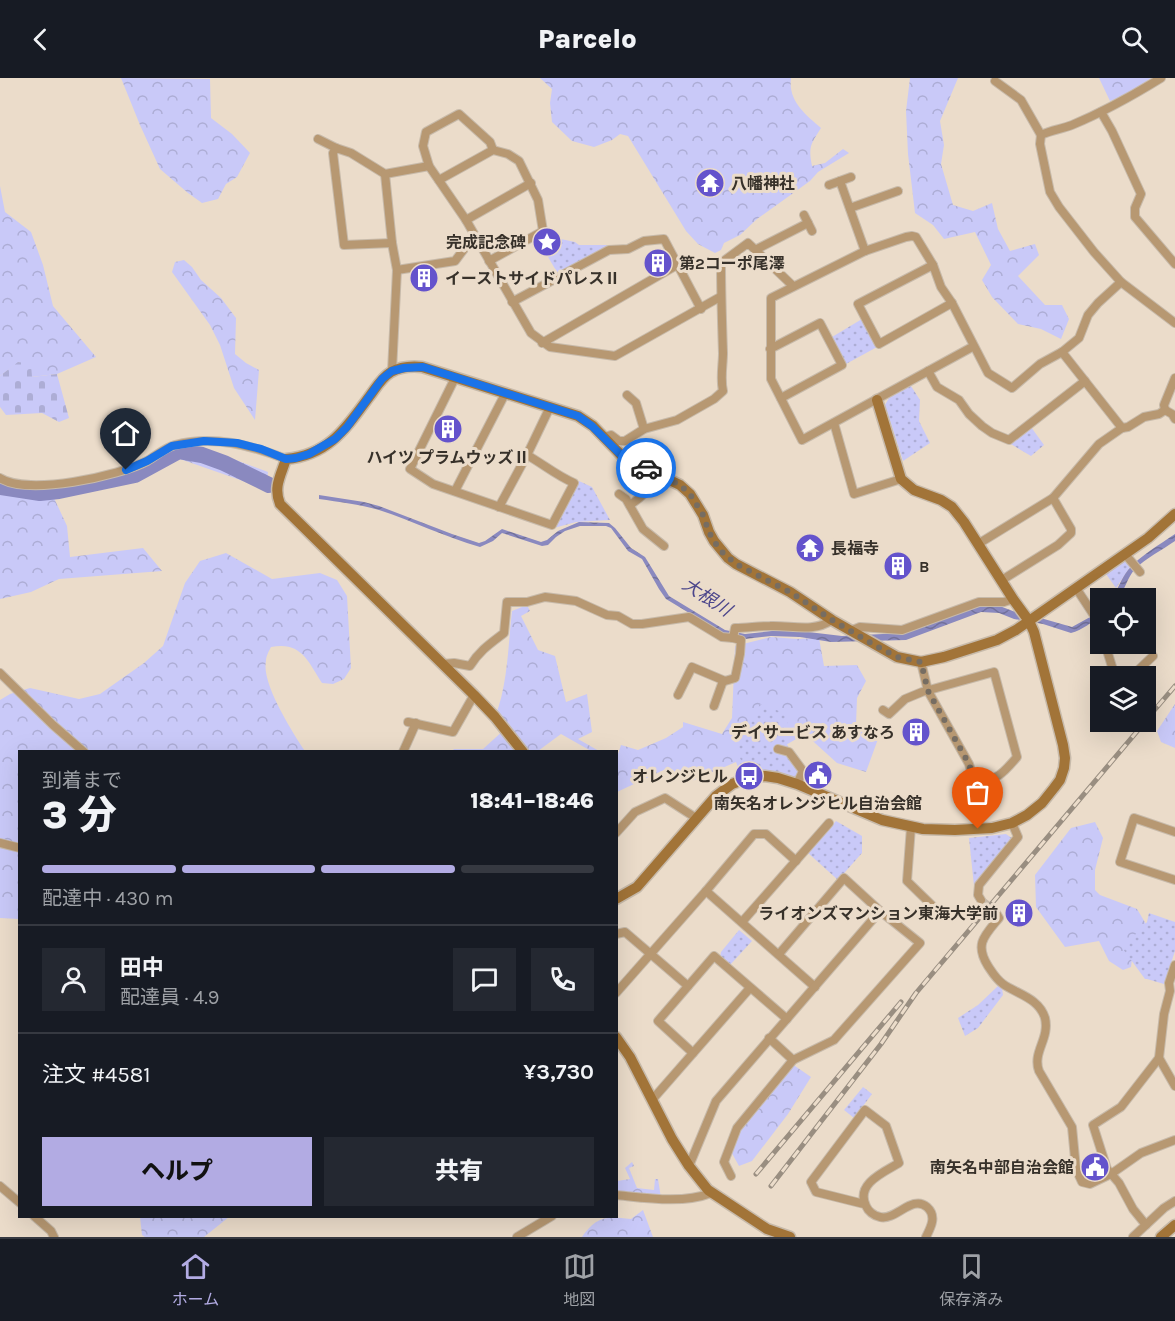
<!DOCTYPE html>
<html lang="ja">
<head>
<meta charset="utf-8">
<style>
	:root { --surface:#171b24; --page:#242831; --text:#f1f3f6; --muted:#9ea1a6; --line:#363941; --accent:#b2abe3 }
	body { margin:0; font-family:Karla,"Noto Sans JP",sans-serif; background:var(--page); color:var(--text); height:100vh; display:flex; flex-direction:column; font-size:22px; white-space:nowrap }
	* { box-sizing:border-box; margin:0 }
	p { font-size:20px; color:var(--muted) }
	.icon { flex:none; width:33px; height:33px; fill:none; stroke:currentColor; stroke-width:2; stroke-linecap:round; stroke-linejoin:round }
	.map { position:relative; flex:1; overflow:hidden }
	.panel { position:absolute; left:18px; top:672px; width:600px; height:468px; display:flex; flex-direction:column; background:var(--surface); border-radius:0px; box-shadow:0 6px 24px #0002 }
	.panel>* { flex:none }
	.fabs { position:absolute; left:1090px; top:510px; display:grid; gap:12px }
	.fabs a { display:grid; place-items:center; width:66px; height:66px; border-radius:0px; background:var(--surface); box-shadow:0 6px 24px #0002; font-size:30px }
	.pin { position:absolute; display:grid; place-items:center; width:51px; height:51px; color:#fff; margin:-62px -26px; border-radius:50% 50% 50% 0; rotate:-45deg; box-shadow:0 0 6px #0007 }
	.pin .icon { rotate:45deg }
	.courier { position:absolute; display:grid; place-items:center; width:60px; height:60px; margin:-30px; border:4px solid #1a73e8; border-radius:50%; background:#fff; color:#222; box-shadow:0 2px 8px #0007 }
	.head em { font-style:normal; font-weight:800 }
	.head div { display:flex; flex-direction:column-reverse }
	.head { display:flex; align-items:center; justify-content:space-between; height:102px; padding:0 24px }
	h1 { font-size:39px; font-weight:800; line-height:45px }
	.bar { display:grid; grid-template-columns:repeat(4,1fr); gap:9px 6px; align-content:center; height:72px; padding:0 24px }
	.bar i { height:8px; border-radius:4px; background:var(--line) }
	.bar .on { background:var(--accent) }
	.bar p { grid-column:span 4 }
	.line { display:flex; align-items:center; gap:15px; padding:0 24px; border-top:2px solid var(--line) }
	.line div { flex:1 }
	.round { display:grid; place-items:center; flex:none; width:63px; height:63px; border-radius:0px; background:var(--page) }
	.action { display:flex; gap:12px; margin-top:auto; padding:12px 24px }
	.action a { flex:1; height:69px; border-radius:0px; background:var(--accent); color:#111; font-size:24px; font-weight:800; line-height:69px; text-align:center }
	.action a+a { background:var(--page); color:var(--text) }
	header { display:flex; justify-content:space-between; align-items:center; height:78px; padding:0 24px; background:var(--surface); font-size:27px; font-weight:800 }
	.tabs { display:flex; justify-content:space-around; align-items:center; height:84px; border-top:2px solid var(--line); background:var(--surface); font-size:16px; color:var(--muted) }
	.tabs a { display:grid; justify-items:center; gap:3px }
	.tabs .on { color:var(--accent) }
	.map>svg:first-child { display:block }
	.forest { fill:url(#forest-crowns) }
	.cemetery { fill:url(#cemetery-stones) }
	.park { fill:url(#park-dots) }
	.water { fill:url(#water-waves) }
	.lines { fill:none; stroke-linecap:round; stroke-linejoin:round }
	.river { stroke:#8a89bf; stroke-width:16 }
	.street-tunnel { stroke:#c7baaa; stroke-width:8; stroke-dasharray:8 4; stroke-linecap:butt }
	.street-casing { stroke:#c7baaa; stroke-width:10 }
	.secondary-casing { stroke:#c7baaa; stroke-width:13 }
	.street { stroke:#b79872; stroke-width:8 }
	.secondary { stroke:#a27438; stroke-width:10 }
	.rail-casing { stroke:#998e81; stroke-width:5 }
	.rail { stroke:#ebdcca; stroke-width:3; stroke-dasharray:9; stroke-linecap:butt }
	.done { stroke:#766d62; stroke-width:6; stroke-dasharray:0 10.8 }
	.route { stroke:#1a73e8; stroke-width:8 }
	.labels { text-anchor:middle; dominant-baseline:central; stroke-width:6; stroke-linejoin:round; paint-order:stroke }
	.poi-label { font-size:16px; font-weight:bold; fill:#37312a; stroke:#ebdcca; text-anchor:start }
	.water-label { font-size:18px; font-style:italic; fill:#4c468b; stroke:#ebdcca }
</style>
</head>
<body>
<header><svg class="icon" aria-label="back" viewBox="0 0 24 24"><path d="M15 5l-7 7 7 7"/></svg>Parcelo<svg class="icon" aria-label="search" viewBox="0 0 24 24"><circle cx="10" cy="10" r="6"/><path d="M15 15l6 6"/></svg></header>
<div class="map">
<svg width="1175" height="1159" viewBox="0 0 1175 1159">
	<defs>
		<pattern id="forest-crowns" width="20" height="18" patternUnits="userSpaceOnUse" patternTransform="scale(1.5)"><rect width="20" height="18" fill="#c9c9f8"/><path d="M2 6a3 3 0 1 1 6 0M12 15a3 3 0 1 1 6 0" fill="none" stroke="#adadd5"/></pattern>
		<pattern id="cemetery-stones" width="16" height="16" patternUnits="userSpaceOnUse" patternTransform="scale(1.5)"><rect width="16" height="16" fill="#c9c9f8"/><path d="M2 7V4a2 2 0 0 1 4 0v3zM10 15v-3a2 2 0 0 1 4 0v3z" fill="#adadd5"/></pattern>
		<pattern id="park-dots" width="8" height="8" patternUnits="userSpaceOnUse" patternTransform="scale(1.5)"><rect width="8" height="8" fill="#c9c9f8"/><path d="M2 2h.1M6 6h.1" fill="none" stroke="#adadd5" stroke-width="1.8" stroke-linecap="round"/></pattern>
		<pattern id="water-waves" width="16" height="10" patternUnits="userSpaceOnUse" patternTransform="scale(1.5)"><rect width="16" height="10" fill="#8a89bf"/><path d="M0 5q4-4 8 0t8 0" fill="none" stroke="#72719b"/></pattern>
	</defs>
	<rect width="100%" height="100%" fill="#ebdcca"/>
	<!-- forest -->
	<g class="forest">
		<polygon points="121,0 210,1 211,40 232,56 250,75 237,99 226,106 218,121 202,125 188,115 160,91 140,47"/>
		<path d="M540,0h251c-3,23 14,36 30,50 -10,16 -13,18 -9,38l13,-3 18,-14 6,4 -31,19 -8,9 -53,38 -17,16 -16,8 -3,7 -6,3 -17,-9 -12,-13 -58,-95 -8,-2 -8,6 -18,7 -22,-6 -20,-19 -2,-19 2,-14z"/>
		<polygon points="910,0 958,0 940,43 944,67 941,86 953,127 973,133 992,125 998,151 1010,173 1035,166 1039,177 1018,198 1045,227 1062,227 1069,241 1061,261 1041,251 1018,246 992,219 982,202 991,187 975,154 944,161 933,147 915,135 908,76 906,33"/>
		<polygon points="1099,0 1151,0 1126,17 1110,23"/>
		<polygon points="0,108 5,134 31,154 43,187 53,228 96,279 57,296 31,299 19,284 0,298"/>
		<polygon points="184,182 192,189 201,202 221,220 236,240 235,276 246,285 259,292 255,342 234,310 220,267 210,247 172,194 175,184"/>
		<polygon points="185,366 222,377 268,394 266,411 160,374"/>
		<polygon points="0,404 21,412 48,407 67,448 70,479 143,470 162,493 59,501 31,514 0,521"/>
		<path d="M226,475l46,26 48,-6 17,7 10,16 4,72 -7,11 -11,5 -11,-1c-14,-22 -21,-42 -51,-36 -2,4 -5,9 -5,14 -5,22 27,72 39,90l-285,1 -1,167 -19,-1v-218l10,-6 20,-6 49,11 21,-5 44,-31 19,-17 22,-63 15,-22z"/>
		<path d="M527,527l3,6 -9,5 17,34 17,6 11,46 21,-8 5,38 -14,7 21,12h-8l-30,-17 -23,17 -87,1 3,-3h29l22,-20 -10,-12c13,-32 13,-72 17,-106z"/>
		<polygon points="771,559 797,561 819,560 824,588 857,587 866,603 857,620 856,647 878,661 866,694 837,685 805,656 784,668 796,701 741,697 736,684 690,704 666,691 617,714 616,682 621,667 638,672 666,660 683,649 683,644 722,656 732,640 735,568"/>
		<polygon points="1175,626 1175,670 1161,664 1157,653"/>
		<polygon points="1095,744 1103,760 1095,792 1095,812 1100,817 1137,831 1149,851 1133,873 1131,889 1123,892 1109,883 1099,863 1065,869 1036,829 1035,797 1071,750"/>
		<polygon points="793,982 795,988 811,999 788,1036 752,1083 739,1088 729,1070 737,1050"/>
		<polygon points="632,1084 634,1088 629,1090 637,1110 654,1112 655,1101 658,1101 661,1120 617,1114 617,1103 630,1101 625,1090"/>
		<path d="M643,1132l10,27h-71c16,-22 24,-20 49,-18z"/>
		<polygon points="140,1139 140,1138 229,1139 204,1159 145,1159 142,1157"/>
	</g>
	<!-- cemetery -->
	<polygon class="cemetery" points="18,284 31,286 32,299 57,296 69,340 59,344 42,335 6,337 0,329 0,298"/>
	<!-- park -->
	<g class="park">
		<polygon points="542,157 575,164 579,167 608,167 558,196 537,160"/>
		<polygon points="862,241 877,269 846,286 832,259"/>
		<polygon points="911,308 920,322 919,343 930,365 903,383 885,327 889,320"/>
		<polygon points="1031,349 1044,367 1031,378 1009,365"/>
		<polygon points="579,403 592,409 610,442 576,444 554,450"/>
		<polygon points="1123,483 1125,483 1130,489 1116,510 1106,496"/>
		<path d="M760,626l30,11c-3,11 -9,21 -2,31l-2,8 13,17 -1,4 -5,2 -33,-5h-13l-12,-24z"/>
		<polygon points="836,743 862,758 862,775 838,802 808,775"/>
		<polygon points="1006,756 1013,761 979,800 974,808 969,760"/>
		<polygon points="1149,835 1175,844 1175,873 1164,906 1147,901 1145,901 1123,871 1129,867 1133,859 1147,844"/>
		<polygon points="739,852 752,863 730,887 720,879 721,874"/>
		<polygon points="998,908 1002,910 1003,917 978,950 965,958 958,940 978,927"/>
		<polygon points="863,1009 872,1016 854,1040 844,1032"/>
	</g>
	<!-- water -->
	<g class="water">
		<path d="M319,417l45,7 15,4 73,28 27,9 6,-2 17,-12 39,13 6,-2 11,-9 21,-9 30,1 6,5 16,20 14,9 24,39 56,34 20,4 27,-3h28l42,5 61,-3 72,-26 22,-2 21,8 26,6 28,8 20,-11 9,-9v7c-8,8 -19,16 -30,19l-28,-9 -29,-5 -15,-6 -18,-1 -75,28 -75,2 -31,-5 -29,-1 -26,3 -21,-5 -58,-35 -7,-10 -17,-30 -14,-8 -17,-23 -5,-2h-26l-15,5 -9,6 -8,8 -6,1 -40,-13 -9,8 -13,6c-35,-10 -67,-26 -101,-37 -20,-6 -40,-8 -60,-11z"/>
		<path d="M1175,456v7c-13,9 -29,17 -40,28 -8,9 -10,21 -17,29h-8c10,-10 10,-18 18,-28 13,-15 31,-25 47,-36z"/>
	</g>
	<g class="lines">
		<!-- river -->
		<polyline class="river" points="0,409 40,415 59,413 135,397 179,373 202,377 224,385 269,407"/>
		<!-- street-tunnel -->
		<polyline class="street-tunnel" points="981,822 995,833"/>
		<!-- street casing -->
		<g class="street-casing">
			<g id="street">
				<path d="M1161,0c-29,18 -58,34 -89,47 -10,4 -21,5 -31,10l-1,9 10,48 9,15 35,45 27,30 54,41"/>
				<polyline points="995,3 1021,22 1041,57"/>
				<polyline points="1101,34 1112,53 1141,116 1135,130 1135,139 1175,186"/>
				<polyline points="318,61 336,70 351,75 385,96 429,88"/>
				<polyline points="336,70 333,75 344,167 392,165"/>
				<polyline points="493,72 490,64 459,36 426,54 423,68 429,88 466,142 531,255 550,269 615,278 720,219"/>
				<polyline points="385,96 392,165 397,192 392,293"/>
				<polyline points="439,102 493,72 508,76 519,83 538,122 543,153 489,183"/>
				<polyline points="840,103 865,173"/>
				<polyline points="829,107 851,99"/>
				<polyline points="850,130 898,113"/>
				<polyline points="804,137 812,153"/>
				<polyline points="466,142 531,105"/>
				<polyline points="755,172 808,145"/>
				<polyline points="933,187 858,226 879,266 952,225"/>
				<polyline points="397,192 455,183 470,163"/>
				<polyline points="512,224 609,172 628,171 644,163 664,161 701,231"/>
				<polyline points="542,265 677,187"/>
				<polyline points="974,268 802,362 771,301 771,220 865,173 906,159 912,158 916,159 933,187 941,209 952,225 988,295 1012,310 1040,286 1062,274 1079,260 1088,237 1098,225 1121,204"/>
				<polyline points="770,271 820,245 842,287 781,320"/>
				<polyline points="1062,274 1122,350"/>
				<polyline points="928,293 937,309 959,322 969,336 982,348 992,355 1009,362 1085,303"/>
				<path d="M455,300l-45,91 23,15 119,41 22,-42c-17,-7 -31,-19 -47,-28"/>
				<polyline points="627,317 636,325 644,351"/>
				<polyline points="1165,332 1164,327 1175,300"/>
				<polyline points="1165,332 1172,336 1175,341"/>
				<polyline points="834,345 854,416 901,401"/>
				<path d="M604,359l7,-2 8,6h6l19,-12 33,-9 37,-21 9,-8c-3,-13 0,-26 0,-38 -1,-30 -2,-60 -2,-90l27,-20 45,43"/>
				<path d="M0,400c28,18 119,-2 147,-17 9,-5 17,-13 28,-16 39,-10 75,0 111,14"/>
				<polyline points="455,413 505,316"/>
				<polyline points="619,416 626,421 643,451 664,468"/>
				<path d="M630,427c12,-8 22,-18 30,-30"/>
				<polyline points="499,429 527,377 550,329"/>
				<polyline points="978,466 1053,420 1099,366 1122,350 1128,349 1144,339 1159,336 1165,332"/>
				<polyline points="1125,476 1140,494"/>
				<polyline points="1002,502 1058,467 1071,455 1071,451 1053,420"/>
				<polyline points="1076,510 1099,545 1101,551"/>
				<polyline points="850,553 860,549 902,552 979,524 1004,524 1013,521"/>
				<path d="M733,560l2,-10c12,0 23,-2 35,-2 21,-1 43,7 62,-6"/>
				<polyline points="1105,566 1114,595 1117,598"/>
				<polyline points="921,584 928,613 969,686 975,706 978,727 978,751"/>
				<path d="M443,586l11,-1 16,3c9,-15 21,-23 34,-33l3,-31h20l18,-5 31,4 31,14 11,1 14,8h10l47,-7 33,20 11,1 8,2 -1,14 -5,24 -10,3 -33,-14 -14,28"/>
				<polyline points="0,595 53,647 84,674"/>
				<polyline points="1132,598 1153,578"/>
				<polyline points="714,628 723,603"/>
				<path d="M883,632l6,4 16,-15 17,-7 72,-20 23,85c-16,19 -19,21 -42,27"/>
				<polyline points="408,644 453,654 474,617"/>
				<polyline points="778,671 789,674 803,693 797,706"/>
				<polyline points="403,674 416,645"/>
				<polyline points="911,749 907,803 943,838"/>
				<polyline points="1175,754 1134,740 1120,784 1175,802"/>
				<polyline points="616,755 635,734 665,720 696,740"/>
				<polyline points="0,765 20,770"/>
				<polyline points="706,813 815,909"/>
				<polyline points="981,822 978,817 979,807 1018,759 1012,745"/>
				<path d="M995,833l4,7c-14,17 -25,26 -11,48 4,6 8,13 15,18 14,10 36,14 42,34 5,21 -13,34 -6,53l33,56 4,42 6,13 8,2 21,-10 30,-21 34,-13"/>
				<polyline points="742,844 829,745"/>
				<polyline points="616,856 625,854 688,908"/>
				<polyline points="616,915 706,813 754,756 766,756 796,783"/>
				<polyline points="769,960 793,982"/>
				<polyline points="693,975 658,943 714,878 787,941"/>
				<polyline points="1159,980 1175,1008"/>
				<polyline points="652,1022 750,910"/>
				<polyline points="689,1088 716,1023 880,833"/>
				<polyline points="731,1098 724,1084 737,1050 793,982 834,962 920,865 880,833 844,800 779,876"/>
				<polyline points="0,1108 20,1125"/>
				<path d="M616,1117c30,3 67,9 95,-2"/>
				<path d="M864,1126l-48,-12 -5,-10 54,-72 21,16 13,37c-15,9 -44,21 -33,43 2,5 8,10 14,11 16,4 32,-23 47,-10 10,9 4,20 -1,30"/>
				<polyline points="34,1138 51,1153 54,1159"/>
				<polyline points="1146,1147 1133,1131 1119,1105 1107,1091 1093,1047 1121,1029 1159,980 1164,936 1170,913 1169,905 1175,887"/>
				<polyline points="517,1159 552,1138"/>
				<polyline points="1133,1159 1164,1130 1175,1123"/>
			</g>
		</g>
		<!-- secondary casing -->
		<g class="secondary-casing">
			<g id="secondary">
				<path d="M523,674l-28,-35 -21,-22 -194,-191c-7,-17 1,-29 6,-45 43,-4 60,-31 83,-62 7,-9 12,-19 22,-25 9,-5 21,-6 31,-5l156,49 15,10 32,33 55,26 10,9 13,21 6,17 5,9 14,17 8,6 54,28 42,28 65,37 24,5 23,-5 53,-17 19,-10 132,-92 27,-24"/>
				<polyline points="616,821 637,809 716,718 732,706 751,699 765,698 778,700 797,706 882,742 923,751 955,752 992,750 1012,745 1027,737 1042,725 1054,710 1060,702 1064,690 1065,680 1063,667 1034,554 1029,543 1013,521 964,444 952,429 941,422 914,412 901,401 877,322"/>
				<polyline points="616,959 630,979 672,1061 689,1088 708,1112 767,1151 790,1159"/>
				<polyline points="1161,1159 1175,1147"/>
			</g>
		</g>
		<!-- street -->
		<use href="#street" class="street"/>
		<!-- secondary -->
		<use href="#secondary" class="secondary"/>
		<!-- rail casing -->
		<g class="rail-casing">
			<g id="rail">
				<polyline points="1146,642 1175,608"/>
				<polyline points="756,1096 901,924"/>
				<polyline points="771,1108 881,966 916,915 1145,644"/>
			</g>
		</g>
		<!-- rail -->
		<use href="#rail" class="rail"/>
	</g>
	<g class="lines">
		<!-- done -->
		<polyline class="done" points="646,390 680,407 690,416 703,437 709,454 714,463 721,473 736,486 790,514 832,542 878,569 897,579 921,584 928,613 969,686 975,706 978,727 978,751"/>
		<!-- route -->
		<polyline class="route" points="126,392 147,383 172,368 204,363 237,365 261,371 286,381 296,380 309,376 335,361 347,349 382,301 392,293 404,290 423,289 578,338 592,348 625,381 646,390"/>
	</g>
	<!-- icons -->
	<defs>
		<g id="temple-disc" transform="scale(1.5)"><circle r="9.5" fill="#6453cc" stroke="#ebdcca"/><path d="M0-6L5-2H3V0L6.5 2.5H4V6H1.5V3h-3V6H-4V2.5H-6.5L-3 0V-2H-5Z" fill="#fff"/></g>
		<g id="sight-disc" transform="scale(1.5)"><circle r="9.5" fill="#6453cc" stroke="#ebdcca"/><path d="M0-6L1.8-2.2L6-1.7L2.9 1.2L3.7 5.4L0 3.3L-3.7 5.4L-2.9 1.2L-6-1.7L-1.8-2.2Z" fill="#fff"/></g>
		<g id="building-disc" transform="scale(1.5)"><circle r="9.5" fill="#6453cc" stroke="#ebdcca"/><path d="M-4-6H4V6H1V3H-1V6H-4ZM-2.5-4.3h1.7v1.8h-1.7ZM.8-4.3h1.7v1.8H.8ZM-2.5-1h1.7V.8h-1.7ZM.8-1h1.7V.8H.8Z" fill="#fff"/></g>
		<g id="civic-disc" transform="scale(1.5)"><circle r="9.5" fill="#6453cc" stroke="#ebdcca"/><path d="M-.6-6.5H3V-4.5H.6V-3L4-1V1h2V6H-6V1h2V-1L-.6-3ZM-1.2 2.5V6h2.4V2.5Z" fill="#fff"/></g>
		<g id="bus-disc" transform="scale(1.5)"><circle r="9.5" fill="#6453cc" stroke="#ebdcca"/><path d="M-5-6H5V4H4V6H2V4H-2V6H-4V4H-5ZM-3.5-4V0h7V-4ZM-3.5 1.2v1.5H-2V1.2ZM2 1.2v1.5H3.5V1.2Z" fill="#fff"/></g>
	</defs>
	<g fill-rule="evenodd">
		<use href="#temple-disc" x="710" y="105"/>
		<use href="#sight-disc" x="547" y="164"/>
		<use href="#building-disc" x="658" y="185"/>
		<use href="#building-disc" x="424" y="200"/>
		<use href="#building-disc" x="448" y="351"/>
		<use href="#temple-disc" x="810" y="470"/>
		<use href="#building-disc" x="898" y="488"/>
		<use href="#building-disc" x="916" y="654"/>
		<use href="#civic-disc" x="818" y="697"/>
		<use href="#bus-disc" x="749" y="698"/>
		<use href="#building-disc" x="1019" y="835"/>
		<use href="#civic-disc" x="1095" y="1089"/>
	</g>
	<g class="labels">
		<!-- poi labels -->
		<g class="poi-label">
			<text x="731" y="105">八幡神社</text>
			<text x="526" y="164" text-anchor="end">完成記念碑</text>
			<text x="679" y="185">第2コーポ尾澤</text>
			<text x="445" y="200">イーストサイドパレスⅡ</text>
			<text x="448" y="379" text-anchor="middle">ハイツ プラムウッズⅡ</text>
			<text x="831" y="470">長福寺</text>
			<text x="919" y="488">B</text>
			<text x="895" y="654" text-anchor="end">デイサービス あすなろ</text>
			<text x="728" y="698" text-anchor="end">オレンジヒル</text>
			<text x="818" y="725" text-anchor="middle">南矢名オレンジヒル自治会館</text>
			<text x="998" y="835" text-anchor="end">ライオンズマンション東海大学前</text>
			<text x="1074" y="1089" text-anchor="end">南矢名中部自治会館</text>
		</g>
		<!-- water labels -->
		<g class="water-label">
			<text transform="translate(707 519) rotate(33)">大根川</text>
		</g>
	</g>
</svg>
<div class="fabs">
<a><svg class="icon" aria-label="locate" viewBox="0 0 24 24"><circle cx="12" cy="12" r="6"/><path d="M12 2v4M12 18v4M2 12h4M18 12h4"/></svg></a>
<a><svg class="icon" aria-label="layers" viewBox="0 0 24 24"><path d="M12 4l9 5-9 5-9-5zM3 14l9 5 9-5"/></svg></a>
</div>
<div class="pin" style="left:978px;top:751px;background:#ea580c"><svg class="icon" aria-label="bag" viewBox="0 0 24 24"><path d="M5 8h14l-1 12H6zM9 8a3 3 0 0 1 6 0"/></svg></div>
<div class="pin" style="left:126px;top:392px;background:#1f2937"><svg class="icon" aria-label="home" viewBox="0 0 24 24"><path d="M3 11l9-7 9 7M6 9v11h12V9"/></svg></div>
<div class="courier" style="left:646px;top:390px"><svg class="icon" aria-label="car" viewBox="0 0 24 24"><path d="M5 17H2v-5l4-1 3-4h7l3 4 3 1v5h-3M9 17h6M6 11h13"/><circle cx="7" cy="17" r="2"/><circle cx="17" cy="17" r="2"/></svg></div>
<section class="panel">
<div class="head"><div><h1>3 分</h1><p>到着まで</p></div><em>18:41–18:46</em></div>
<div class="bar"><i class="on"></i><i class="on"></i><i class="on"></i><i></i><p>配達中 · 430 m</p></div>
<div class="line" style="height:108px"><a class="round"><svg class="icon" aria-label="person" viewBox="0 0 24 24"><circle cx="12" cy="8" r="4"/><path d="M4 21q1-7 8-7t8 7"/></svg></a><div><b>田中</b><p>配達員 · 4.9</p></div><a class="round"><svg class="icon" aria-label="chat" viewBox="0 0 24 24"><path d="M4 5h16v11H9l-5 4z"/></svg></a><a class="round"><svg class="icon" aria-label="phone" viewBox="0 0 24 24"><path d="M5 4h4l2 5-3 2q2 4 5 5l2-3 5 2v4C11 20 4 13 5 4z"/></svg></a></div>
<div class="line" style="height:78px"><div>注文 #4581</div><b>¥3,730</b></div>
<div class="action"><a>ヘルプ</a><a>共有</a></div>
</section>
</div>
<nav class="tabs">
<a class="on"><svg class="icon" aria-label="home" viewBox="0 0 24 24"><path d="M3 11l9-7 9 7M6 9v11h12V9"/></svg>ホーム</a>
<a><svg class="icon" aria-label="map" viewBox="0 0 24 24"><path d="M3 6l6-2 6 2 6-2v14l-6 2-6-2-6 2zM9 4v14M15 6v14"/></svg>地図</a>
<a><svg class="icon" aria-label="saved" viewBox="0 0 24 24"><path d="M7 4h10v16l-5-4-5 4z"/></svg>保存済み</a>
</nav>
</body>
</html>
